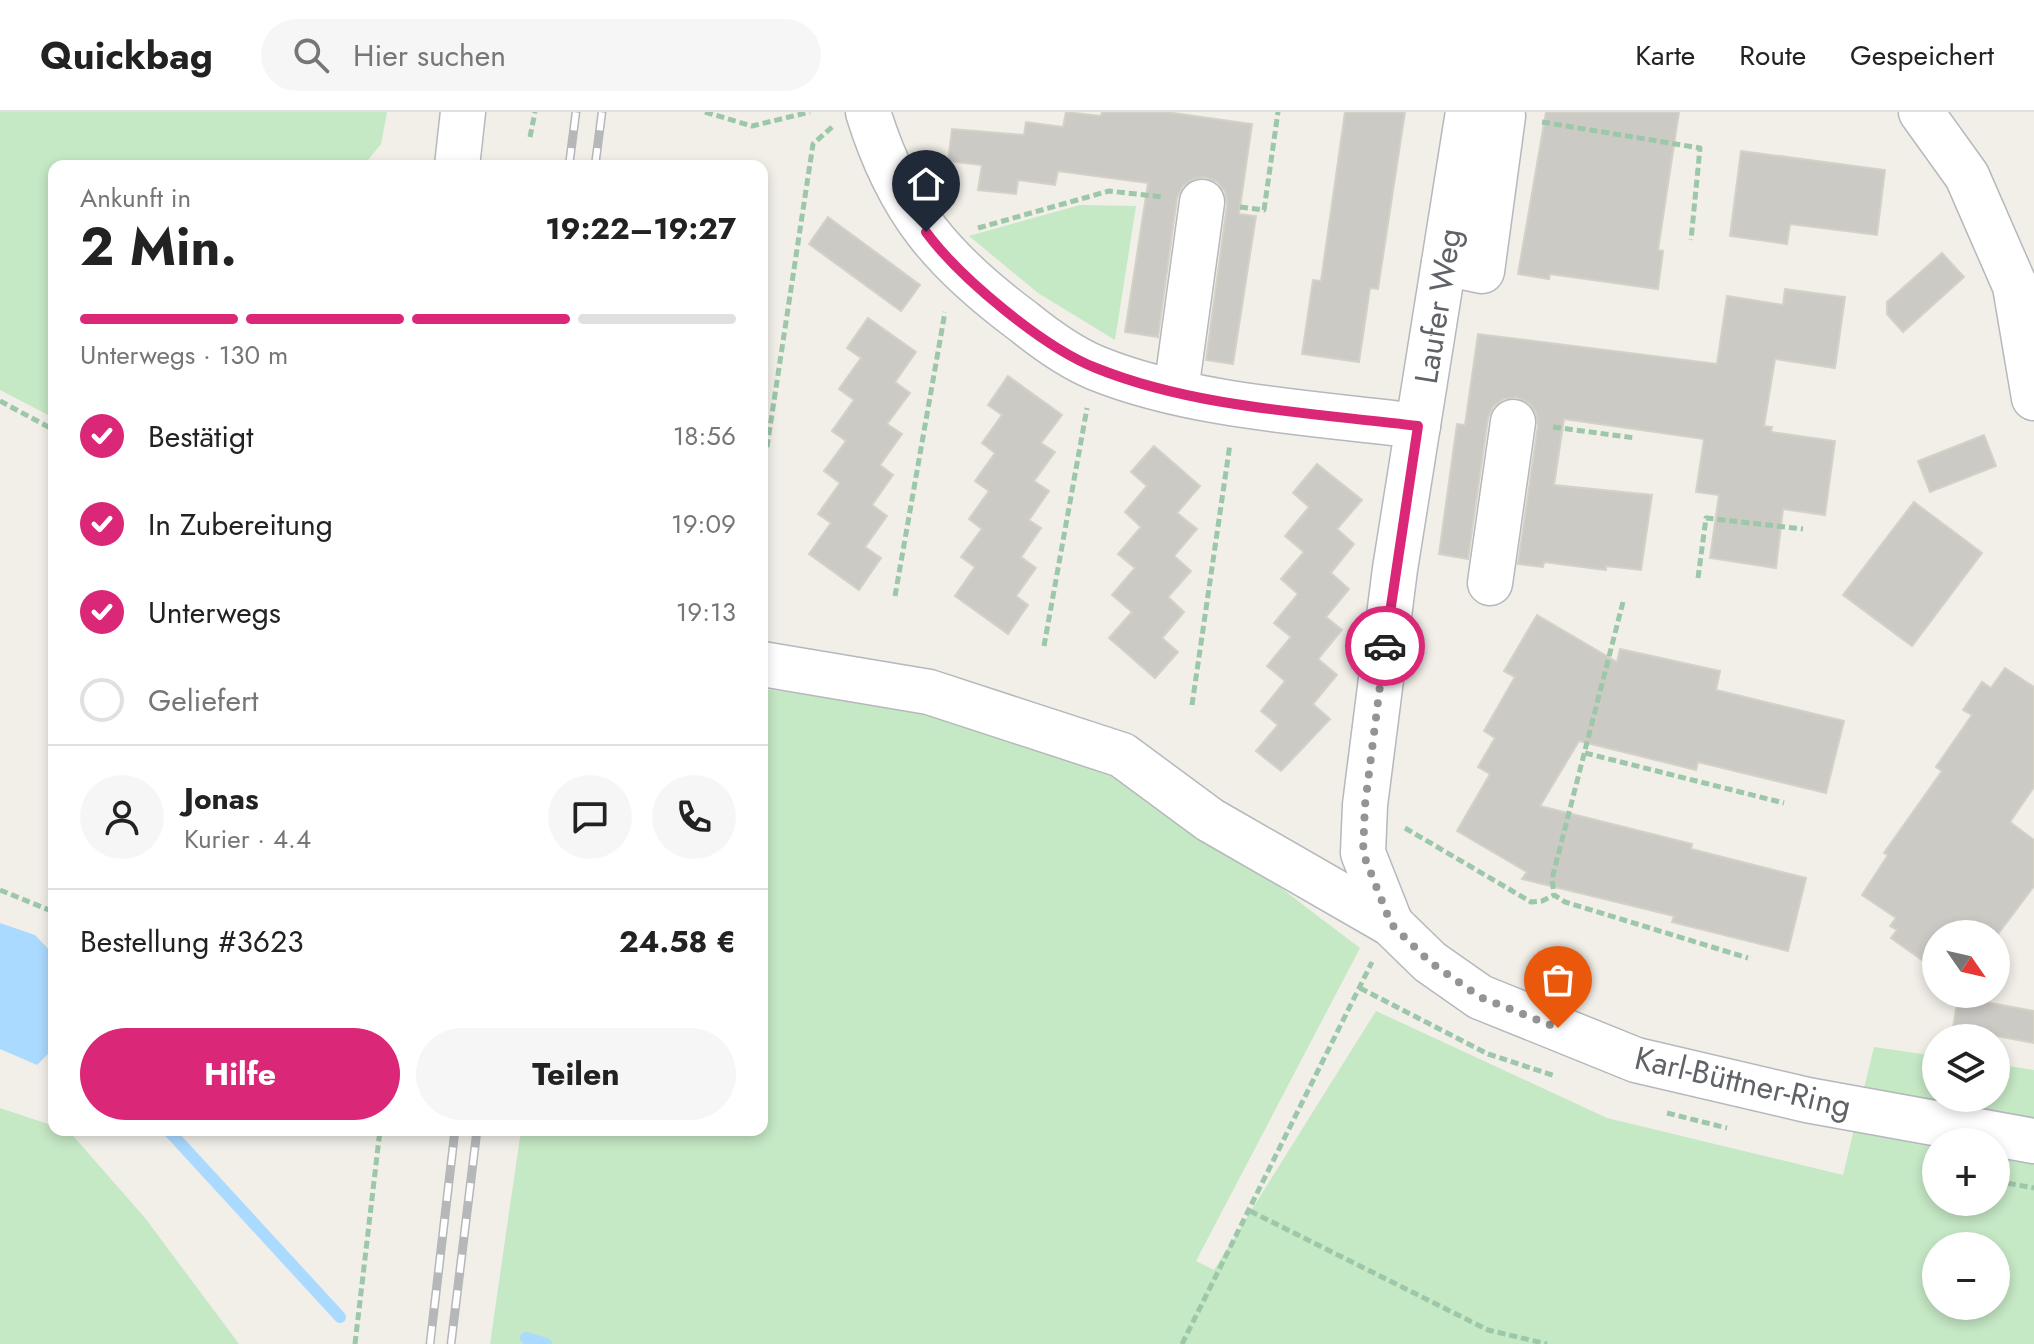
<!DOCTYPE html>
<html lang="de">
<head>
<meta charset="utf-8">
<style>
	:root { --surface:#fff; --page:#f6f6f6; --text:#222; --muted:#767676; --line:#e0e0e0; --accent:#db2777 }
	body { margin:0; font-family:Jost,sans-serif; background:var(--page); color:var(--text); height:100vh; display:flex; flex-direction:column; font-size:30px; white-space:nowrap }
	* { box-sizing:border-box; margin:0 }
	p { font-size:26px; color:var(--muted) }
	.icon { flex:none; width:44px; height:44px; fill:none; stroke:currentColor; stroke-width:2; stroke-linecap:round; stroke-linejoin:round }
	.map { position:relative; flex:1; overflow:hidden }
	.side { position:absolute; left:48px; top:48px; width:720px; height:976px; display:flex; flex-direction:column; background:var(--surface); border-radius:16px; box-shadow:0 4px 12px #0003 }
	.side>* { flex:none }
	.needle { width:52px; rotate:124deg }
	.fabs { position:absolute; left:1922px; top:808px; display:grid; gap:16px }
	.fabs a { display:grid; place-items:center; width:88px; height:88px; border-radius:50%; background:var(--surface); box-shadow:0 4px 12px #0003; font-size:40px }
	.pin { position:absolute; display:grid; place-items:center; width:68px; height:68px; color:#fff; margin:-82px -34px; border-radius:50% 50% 50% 0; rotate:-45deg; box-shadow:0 0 8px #0007 }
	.pin .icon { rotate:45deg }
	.courier { position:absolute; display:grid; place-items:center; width:80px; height:80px; margin:-40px; border:6px solid #db2777; border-radius:50%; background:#fff; color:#222; box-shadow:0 2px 10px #0007 }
	.headline em { font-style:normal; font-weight:700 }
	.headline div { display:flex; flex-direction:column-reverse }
	.headline { display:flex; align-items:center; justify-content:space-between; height:136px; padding:0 32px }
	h1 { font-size:52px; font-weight:700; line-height:60px }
	.bar { display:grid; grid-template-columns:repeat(4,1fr); gap:12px 8px; align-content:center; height:96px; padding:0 32px }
	.bar i { height:10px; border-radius:6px; background:var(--line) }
	.bar .selected { background:var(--accent) }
	.bar p { grid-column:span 4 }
	.line { display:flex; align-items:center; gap:20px; padding:0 32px; border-top:2px solid var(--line) }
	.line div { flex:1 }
	.round { display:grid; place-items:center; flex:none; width:84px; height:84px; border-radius:42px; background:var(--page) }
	ol { padding:0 32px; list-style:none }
	li { display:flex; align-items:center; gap:24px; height:88px }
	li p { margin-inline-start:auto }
	li .icon { padding:8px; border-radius:50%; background:var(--accent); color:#fff; stroke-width:4 }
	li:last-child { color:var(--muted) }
	li i { width:44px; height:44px; border:4px solid var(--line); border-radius:50% }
	.action { display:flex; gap:16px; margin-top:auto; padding:16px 32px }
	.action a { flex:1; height:92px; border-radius:48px; background:var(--accent); color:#fff; font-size:32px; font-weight:700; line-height:92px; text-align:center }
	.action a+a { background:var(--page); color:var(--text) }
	header { display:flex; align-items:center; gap:48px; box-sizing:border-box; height:112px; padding:0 40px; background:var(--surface); border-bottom:2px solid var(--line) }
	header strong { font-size:38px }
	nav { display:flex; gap:44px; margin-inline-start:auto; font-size:28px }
	.search { width:560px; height:72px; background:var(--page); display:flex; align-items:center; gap:20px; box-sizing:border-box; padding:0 28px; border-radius:44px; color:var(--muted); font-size:30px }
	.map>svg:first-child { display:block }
	.green { fill:#c5e8c5; fill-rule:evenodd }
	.water { fill:#aadaff }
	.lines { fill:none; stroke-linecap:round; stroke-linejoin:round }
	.stream { stroke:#aadaff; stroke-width:12 }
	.building { fill:#cccac5; stroke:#d6d1c6; stroke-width:2 }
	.minor-casing { stroke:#b5b8bc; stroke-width:47 }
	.path { stroke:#9cc7a9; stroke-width:5; stroke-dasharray:8 4; stroke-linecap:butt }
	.minor { stroke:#fff; stroke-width:44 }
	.rail-casing { stroke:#b6b7b8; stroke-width:9 }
	.rail { stroke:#fff; stroke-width:6; stroke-dasharray:18; stroke-linecap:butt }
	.done { stroke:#929495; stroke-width:8; stroke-dasharray:0 14.4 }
	.route { stroke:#db2777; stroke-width:10 }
	.labels { text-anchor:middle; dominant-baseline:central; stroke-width:6; stroke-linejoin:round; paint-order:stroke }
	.street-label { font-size:32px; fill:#5f6368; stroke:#fff }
</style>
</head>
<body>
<header>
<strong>Quickbag</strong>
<div class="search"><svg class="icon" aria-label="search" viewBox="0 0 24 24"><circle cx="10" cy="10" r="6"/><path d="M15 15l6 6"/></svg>Hier suchen</div>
<nav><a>Karte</a><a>Route</a><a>Gespeichert</a></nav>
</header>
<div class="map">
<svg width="2034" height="1232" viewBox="0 0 2034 1232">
	<rect width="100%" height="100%" fill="#f1efe8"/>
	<!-- green -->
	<g class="green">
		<polygon points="0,0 387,0 381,32 363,54 54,54 54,306 0,278"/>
		<polygon points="1080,93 1136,94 1115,228 1038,181 969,124"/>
		<path d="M762,577c126,14 252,30 364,93 83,46 158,110 234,166l-164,313 18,9 162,-259 231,107 236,57 31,-128 62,9v42h60v-34l38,6v274h-1544l31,-214h241zM1936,1030h60v60h-60zM1936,1134h60v60h-60z"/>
		<polygon points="0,996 54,1014 54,1018 68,1018 145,1106 239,1232 0,1232"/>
	</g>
	<!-- water -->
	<polygon class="water" points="0,811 35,823 54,843 54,936 37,953 0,937"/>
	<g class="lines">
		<!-- stream -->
		<g class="stream">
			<polyline points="168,1018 340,1205"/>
			<polyline points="526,1226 546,1232"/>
		</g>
	</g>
	<!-- building -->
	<g class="building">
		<polygon points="1066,0 1101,4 1102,0 1166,0 1252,12 1239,102 1256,104 1233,252 1206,248 1227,93 1225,80 1217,70 1205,65 1193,67 1183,74 1177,86 1158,225 1125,220 1148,71 1058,59 1055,73 1018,68 1016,82 978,78 982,53 948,49 952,17 1024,23 1026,10 1063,15"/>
		<polygon points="1345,0 1405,0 1378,177 1370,176 1359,250 1302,242 1313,168 1321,169"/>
		<polygon points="1546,0 1679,0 1658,138 1663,139 1658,177 1550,162 1549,167 1518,162"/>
		<polygon points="1741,39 1885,58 1877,123 1790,112 1787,132 1730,124"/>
		<polygon points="828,105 920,173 901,199 809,132"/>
		<polygon points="1942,141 1964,165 1903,220 1887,202 1887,190"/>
		<polygon points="1785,177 1845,185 1835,256 1775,247 1764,314 1772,315 1771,320 1835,329 1825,403 1783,397 1776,456 1710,446 1719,383 1696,380 1704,327 1564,307 1554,373 1652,383 1641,458 1606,454 1606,458 1544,450 1543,455 1518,452 1538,313 1536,301 1529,291 1516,285 1503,287 1493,295 1488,306 1468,447 1439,442 1457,312 1465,313 1478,222 1717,252 1727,184 1783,193"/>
		<polygon points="868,206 916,240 895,270 910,281 887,312 902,322 880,353 893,363 872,393 887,404 865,435 881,446 859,478 809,442 831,411 818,402 840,371 824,359 846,329 832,319 854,288 839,277 861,246 847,236"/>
		<polygon points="1008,264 1062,303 1041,331 1055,340 1034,369 1049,379 1029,408 1041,416 1021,445 1036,456 1016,484 1028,493 1008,522 955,484 975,455 961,445 982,417 969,407 989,379 975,369 995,341 982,331 1002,303 988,293"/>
		<polygon points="1984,323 1996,354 1930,380 1918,349"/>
		<polygon points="1154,334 1200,374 1177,401 1197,417 1174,444 1191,459 1168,485 1184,500 1162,526 1178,540 1155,566 1109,526 1132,500 1112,483 1135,456 1118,442 1141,415 1125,400 1147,374 1131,360"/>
		<polygon points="1317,352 1362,388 1337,417 1354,432 1331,461 1349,477 1326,505 1342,518 1318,547 1337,563 1313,592 1330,607 1281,659 1256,639 1278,613 1261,599 1285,569 1267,554 1291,525 1274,511 1298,482 1281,467 1304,440 1285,424 1309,395 1293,381"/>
		<polygon points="1914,390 1982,441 1912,534 1843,483"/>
		<polygon points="1537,503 1617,550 1620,537 1720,559 1716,578 1844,609 1826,681 1698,650 1696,658 1579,629 1540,694 1692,732 1691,737 1806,766 1788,839 1672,810 1674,804 1522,767 1527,760 1457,719 1490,662 1478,655 1495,626 1484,619 1515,565 1504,559"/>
		<polygon points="2005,556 2034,575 2034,675 2010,710 2034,728 2034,774 1998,822 1936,822 1936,858 1891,826 1897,818 1890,814 1896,806 1862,783 1888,743 1884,741 1942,659 1936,655 1972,603 1963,598 1982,570 1991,576"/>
		<polygon points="1958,885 2034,899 2034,931 1953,916"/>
	</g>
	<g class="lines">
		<!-- minor casing -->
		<g class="minor-casing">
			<g id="minor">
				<path d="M868,0c30,98 74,149 156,210 21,17 46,35 72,46 96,39 219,45 322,58"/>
				<polyline points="1921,0 1967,64 2015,174 2034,286"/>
				<polyline points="457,54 463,0"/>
				<polyline points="1444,151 1482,159 1503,4"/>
				<polyline points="1176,279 1202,90"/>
				<polyline points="1490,471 1513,310"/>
				<polyline points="762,552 929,580 1122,643 1210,708 1391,812 1430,850 1480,885 1636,948 1807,988 2034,1029"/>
				<polyline points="1391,812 1363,741 1365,693 1395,457 1468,0"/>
			</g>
		</g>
		<!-- path -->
		<g class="path">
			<polyline points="705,0 752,14 810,0"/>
			<polyline points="1542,10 1700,36 1691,128"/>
			<polyline points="530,25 535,0"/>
			<polyline points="1240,95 1264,98 1278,0"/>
			<polyline points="978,116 1109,79 1163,85"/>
			<polyline points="0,289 54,318"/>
			<polyline points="1553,315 1635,326"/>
			<polyline points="767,335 813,32 832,15"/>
			<polyline points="1698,466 1706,406 1803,417"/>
			<polyline points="895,484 945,200"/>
			<polyline points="1623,490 1552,767 1554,783 1565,790 1748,846"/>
			<polyline points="1044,534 1087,296"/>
			<polyline points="1192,593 1230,332"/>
			<polyline points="1585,641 1784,691"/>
			<polyline points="1405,716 1531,790 1542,789 1554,783"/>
			<polyline points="0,778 54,800"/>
			<polyline points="1360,876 1488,942 1555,964"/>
			<polyline points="1667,1001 1727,1016"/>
			<polyline points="1996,1069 2034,1076"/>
			<polyline points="1250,1099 1488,1218 1547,1232"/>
			<polyline points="355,1232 380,1018"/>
			<polyline points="1182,1232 1372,850"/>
		</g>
		<!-- minor -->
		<use href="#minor" class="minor"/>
		<!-- rail casing -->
		<g class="rail-casing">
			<g id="rail">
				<polyline points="569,54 576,0"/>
				<polyline points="595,54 602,0"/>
				<polyline points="430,1232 455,1018"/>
				<polyline points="451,1232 477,1018"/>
			</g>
		</g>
		<!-- rail -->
		<use href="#rail" class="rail"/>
	</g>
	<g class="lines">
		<!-- done -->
		<polyline class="done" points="1385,534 1365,693 1363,741 1391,812 1430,850 1480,885 1558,916"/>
		<!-- route -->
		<path class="route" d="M926,120c34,46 117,115 170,136 99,40 218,45 322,58l-33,220"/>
	</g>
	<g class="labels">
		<!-- street labels -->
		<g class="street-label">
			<text transform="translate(1438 194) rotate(-81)">Laufer Weg</text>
			<text transform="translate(1743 970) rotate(13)">Karl-Büttner-Ring</text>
		</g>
	</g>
</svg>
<div class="fabs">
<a><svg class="needle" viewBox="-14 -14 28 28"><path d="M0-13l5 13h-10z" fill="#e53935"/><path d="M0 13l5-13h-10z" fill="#767676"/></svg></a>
<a><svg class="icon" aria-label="layers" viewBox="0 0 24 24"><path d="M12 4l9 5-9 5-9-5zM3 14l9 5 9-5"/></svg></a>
<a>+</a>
<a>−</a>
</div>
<div class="pin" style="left:1558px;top:916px;background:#ea580c"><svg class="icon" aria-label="bag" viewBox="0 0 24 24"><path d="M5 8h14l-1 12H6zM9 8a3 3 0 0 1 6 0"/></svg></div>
<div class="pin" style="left:926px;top:120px;background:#1f2937"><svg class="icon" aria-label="home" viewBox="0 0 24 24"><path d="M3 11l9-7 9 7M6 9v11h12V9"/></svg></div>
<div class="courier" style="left:1385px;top:534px"><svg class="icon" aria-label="car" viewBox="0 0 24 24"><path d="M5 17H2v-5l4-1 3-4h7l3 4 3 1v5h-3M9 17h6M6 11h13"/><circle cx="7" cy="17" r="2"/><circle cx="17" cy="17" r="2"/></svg></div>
<section class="side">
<div class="headline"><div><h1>2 Min.</h1><p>Ankunft in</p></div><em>19:22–19:27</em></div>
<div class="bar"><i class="selected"></i><i class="selected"></i><i class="selected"></i><i></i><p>Unterwegs · 130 m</p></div>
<ol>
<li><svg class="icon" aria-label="check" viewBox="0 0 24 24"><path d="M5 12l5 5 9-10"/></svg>Bestätigt<p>18:56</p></li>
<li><svg class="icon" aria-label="check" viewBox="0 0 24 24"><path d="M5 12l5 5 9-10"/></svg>In Zubereitung<p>19:09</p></li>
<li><svg class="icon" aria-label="check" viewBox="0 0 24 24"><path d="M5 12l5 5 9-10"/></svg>Unterwegs<p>19:13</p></li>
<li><i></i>Geliefert</li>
</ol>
<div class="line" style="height:144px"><a class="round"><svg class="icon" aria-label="person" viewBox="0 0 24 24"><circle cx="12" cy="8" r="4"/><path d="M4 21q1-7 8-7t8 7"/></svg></a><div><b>Jonas</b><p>Kurier · 4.4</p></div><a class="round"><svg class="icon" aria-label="chat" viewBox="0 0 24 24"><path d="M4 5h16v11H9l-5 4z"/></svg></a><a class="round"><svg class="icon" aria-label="phone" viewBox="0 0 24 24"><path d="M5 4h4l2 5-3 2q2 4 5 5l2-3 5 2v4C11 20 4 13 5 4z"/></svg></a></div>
<div class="line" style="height:104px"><div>Bestellung #3623</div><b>24.58 €</b></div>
<div class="action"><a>Hilfe</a><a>Teilen</a></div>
</section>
</div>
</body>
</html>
